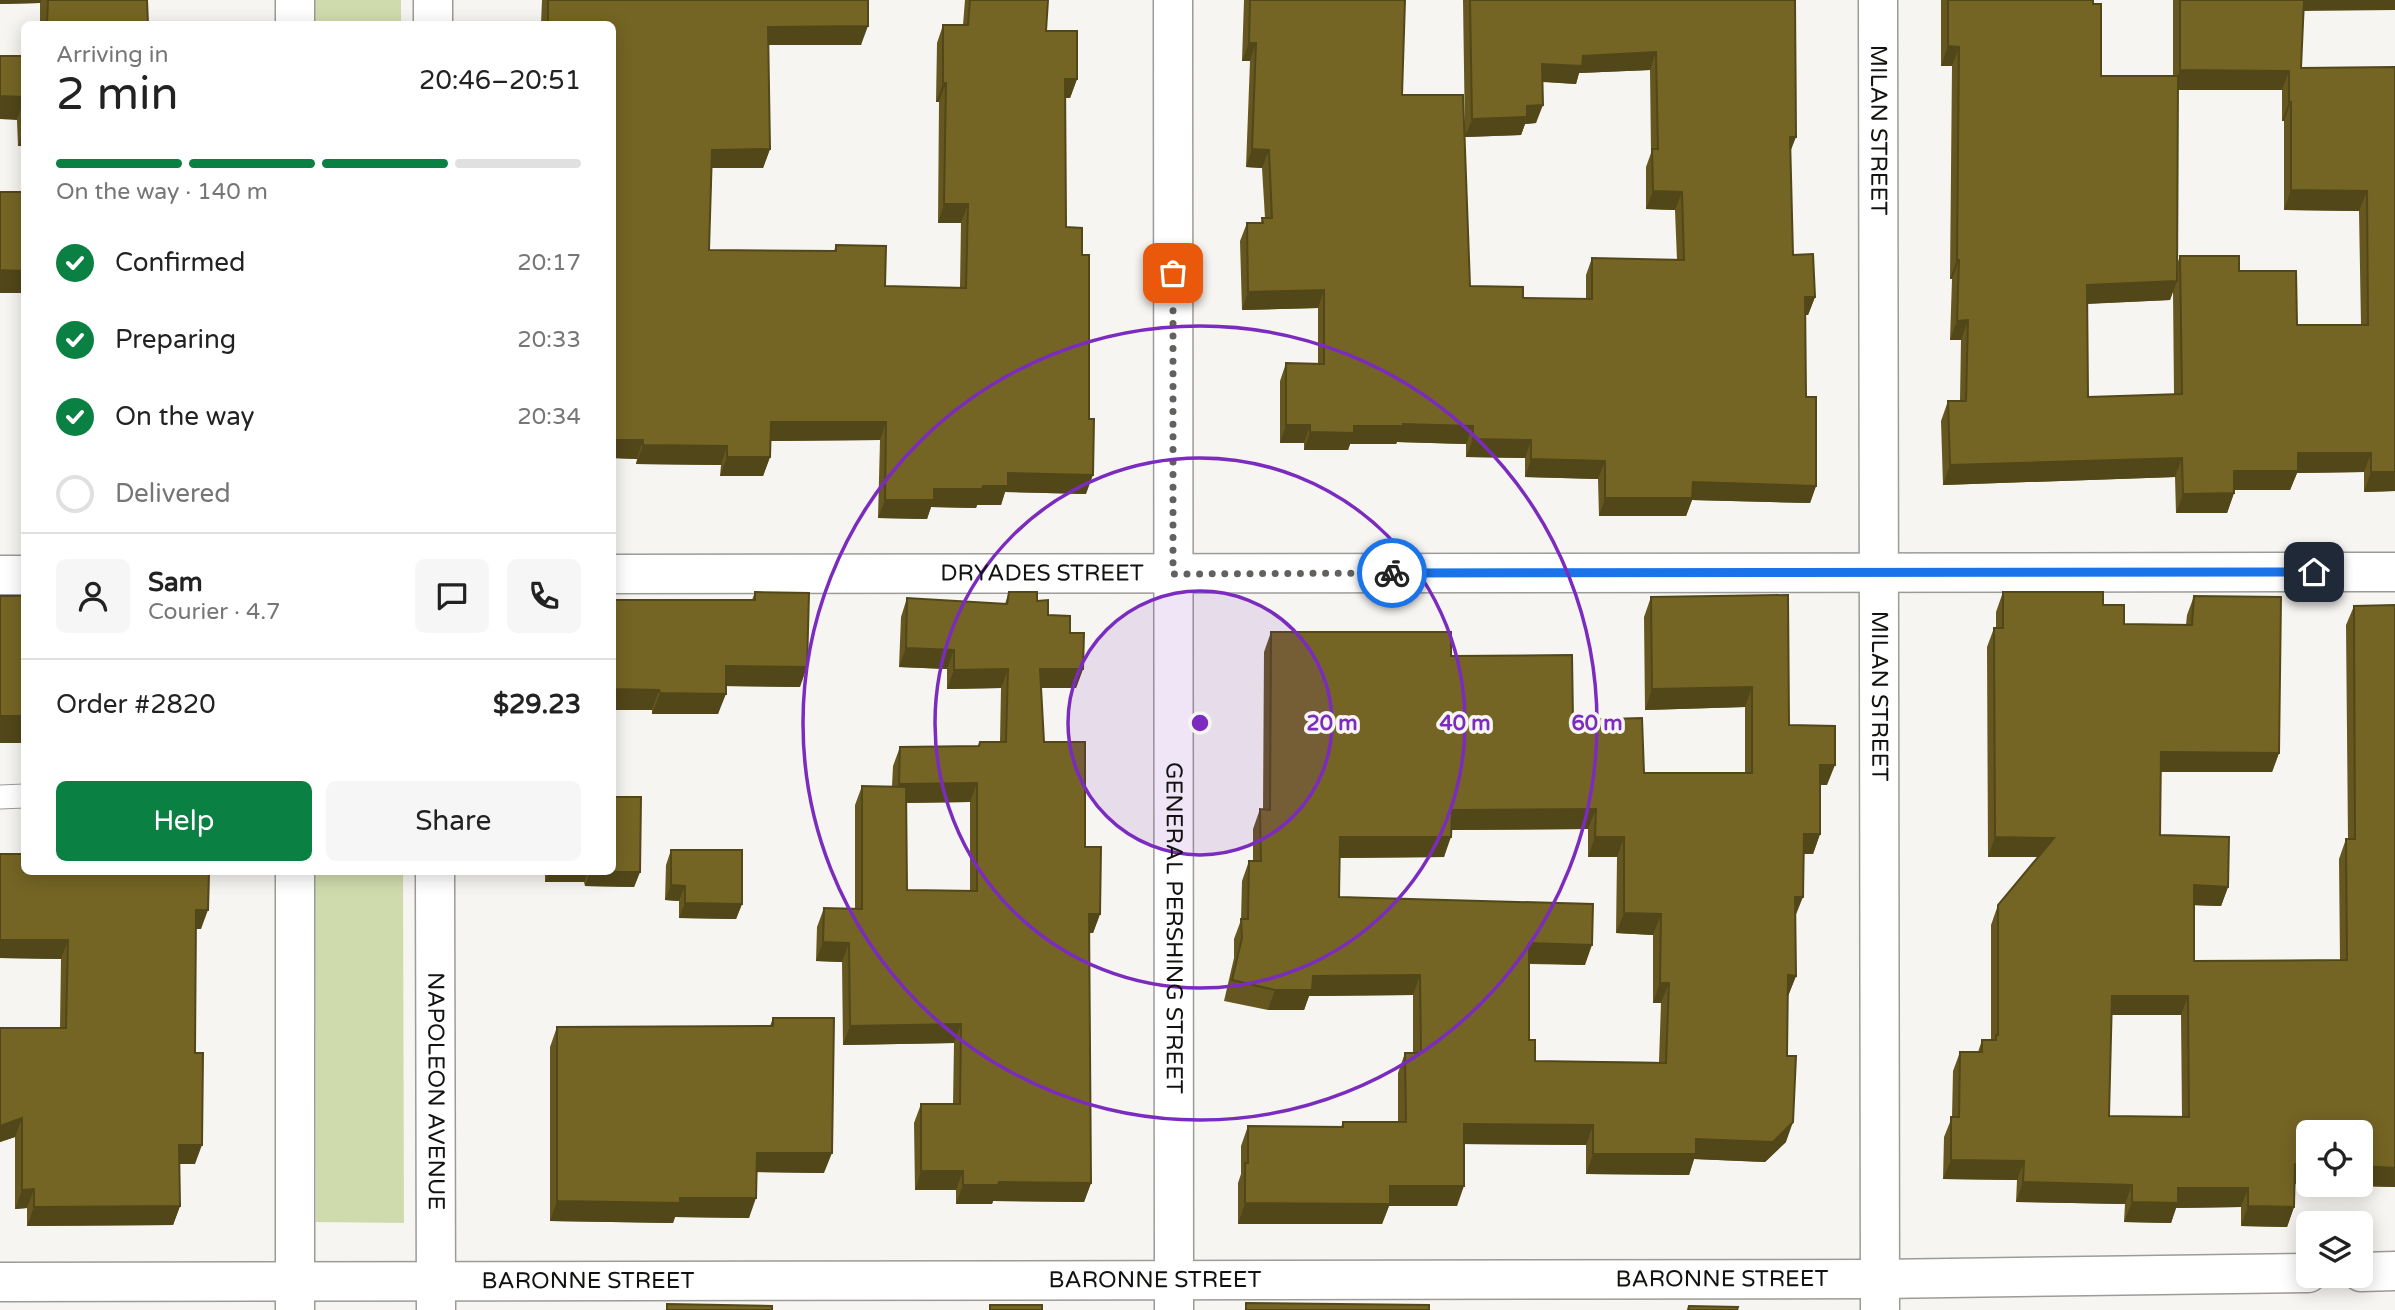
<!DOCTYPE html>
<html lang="en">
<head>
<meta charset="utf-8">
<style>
	:root { --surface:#fff; --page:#f6f6f6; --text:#222; --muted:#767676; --line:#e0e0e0; --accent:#0b8043 }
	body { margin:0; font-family:"Varela Round",sans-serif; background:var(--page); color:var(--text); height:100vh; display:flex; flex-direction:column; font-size:26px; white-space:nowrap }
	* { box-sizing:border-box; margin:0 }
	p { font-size:23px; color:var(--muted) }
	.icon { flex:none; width:38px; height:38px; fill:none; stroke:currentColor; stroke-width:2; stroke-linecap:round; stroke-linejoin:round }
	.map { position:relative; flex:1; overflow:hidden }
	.drawer { position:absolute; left:21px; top:21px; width:595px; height:854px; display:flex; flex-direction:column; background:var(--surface); border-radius:10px; box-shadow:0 4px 18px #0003 }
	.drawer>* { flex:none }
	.buttons { position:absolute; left:2296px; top:1120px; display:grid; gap:14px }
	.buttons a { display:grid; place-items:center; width:77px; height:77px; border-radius:10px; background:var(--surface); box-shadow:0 4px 18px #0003; font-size:35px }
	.pin { position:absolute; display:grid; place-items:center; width:60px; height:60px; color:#fff; margin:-30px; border-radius:14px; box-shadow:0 4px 10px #0006 }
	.courier { position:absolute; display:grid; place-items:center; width:70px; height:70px; margin:-35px; border:5px solid #1a73e8; border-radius:50%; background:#fff; color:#222; box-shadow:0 2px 9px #0007 }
	.headline em { font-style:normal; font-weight:600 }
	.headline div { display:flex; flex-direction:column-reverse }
	.headline { display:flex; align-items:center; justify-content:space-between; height:119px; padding:0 35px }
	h1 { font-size:46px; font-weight:600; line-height:52px }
	.bar { display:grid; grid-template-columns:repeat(4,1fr); gap:10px 7px; align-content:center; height:84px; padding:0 35px }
	.bar i { height:9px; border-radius:5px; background:var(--line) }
	.bar .active { background:var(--accent) }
	.bar p { grid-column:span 4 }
	.line { display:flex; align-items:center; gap:18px; padding:0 35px; border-top:2px solid var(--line) }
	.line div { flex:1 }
	.round { display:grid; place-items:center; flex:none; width:74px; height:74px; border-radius:10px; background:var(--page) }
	ol { padding:0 35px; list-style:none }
	li { display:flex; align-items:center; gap:21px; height:77px }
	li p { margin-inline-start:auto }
	li .icon { padding:7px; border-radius:50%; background:var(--accent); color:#fff; stroke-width:4 }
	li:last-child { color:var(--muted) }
	li i { width:38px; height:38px; border:4px solid var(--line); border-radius:50% }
	.button { display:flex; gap:14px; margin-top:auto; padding:14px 35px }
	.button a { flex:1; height:80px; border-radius:10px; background:var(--accent); color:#fff; font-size:28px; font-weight:600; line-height:80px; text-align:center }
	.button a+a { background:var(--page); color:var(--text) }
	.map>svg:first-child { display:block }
	.grass { fill:#d0dbad }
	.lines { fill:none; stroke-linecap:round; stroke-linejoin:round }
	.lane-casing { stroke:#9c9b98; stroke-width:25 }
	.street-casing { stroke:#9c9b98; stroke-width:41 }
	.secondary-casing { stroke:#9c9b98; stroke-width:41 }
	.lane { stroke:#fff; stroke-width:23 }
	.street { stroke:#fff; stroke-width:38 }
	.secondary { stroke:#fff; stroke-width:38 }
	.wall { fill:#65571f; fill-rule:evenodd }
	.shaded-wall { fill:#524719 }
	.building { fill:#756524; stroke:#524719; stroke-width:2; fill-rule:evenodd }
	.done { stroke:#62615f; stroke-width:7; stroke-dasharray:0 12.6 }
	.route { stroke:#1a73e8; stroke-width:9 }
	.ring { fill:none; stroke:#7b2cbf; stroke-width:3.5 }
	.labels { text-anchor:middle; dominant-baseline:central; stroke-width:7; stroke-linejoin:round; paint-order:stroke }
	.street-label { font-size:23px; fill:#121210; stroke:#f6f5f1 }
	.centre { fill:#7b2cbf; stroke:#f6f5f1; stroke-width:3.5 }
	.ring-label { font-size:21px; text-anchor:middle; font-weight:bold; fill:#7b2cbf; stroke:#f6f5f1; stroke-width:7; stroke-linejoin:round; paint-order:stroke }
</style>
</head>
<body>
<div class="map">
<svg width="2395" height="1310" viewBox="0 0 2395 1310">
	<rect width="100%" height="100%" fill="#f6f5f1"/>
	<!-- grass -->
	<g class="grass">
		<polygon points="313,0 401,0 401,24 314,24"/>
		<polygon points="315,872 403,872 404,1223 316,1222"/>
	</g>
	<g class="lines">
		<!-- lane casing -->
		<g class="lane-casing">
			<polyline id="lane" points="0,797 24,796"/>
		</g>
		<!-- street casing -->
		<g class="street-casing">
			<g id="street">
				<path id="s1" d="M1173,0l1,1310"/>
				<path id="s2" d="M1878,0l2,1310"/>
				<path id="s3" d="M612,574l1783,-2"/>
				<polyline points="0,575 24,575"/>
				<polyline points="2361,1272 2395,1271"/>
				<path id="s4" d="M0,1282l1880,-3 428,-6"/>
			</g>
		</g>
		<!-- secondary casing -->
		<g class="secondary-casing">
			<g id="secondary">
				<polyline points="433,0 433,24"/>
				<polyline points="295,24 295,0"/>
				<polyline points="295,872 295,1310"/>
				<path id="s5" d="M435,872l1,438"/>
			</g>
		</g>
		<!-- lane -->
		<use href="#lane" class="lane"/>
		<!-- street -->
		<use href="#street" class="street"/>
		<!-- secondary -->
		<use href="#secondary" class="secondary"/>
	</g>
	<!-- wall -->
	<g class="wall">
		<polygon points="0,0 147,0 148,24 40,24 40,3 0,4"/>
		<polygon points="542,0 868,0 861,45 768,45 770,149 763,168 712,168 709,250 834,251 836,245 885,286 960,288 961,223 938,223 939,102 936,102 937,43 943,25 963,25 965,0 1048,0 1046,31 1077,79 1070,98 1066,98 1066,227 1082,255 1086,494 1005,492 1001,505 977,505 976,508 931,507 927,519 878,518 880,440 770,441 770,457 763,476 720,476 721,465 636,464 637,459 612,458 612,24 541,24"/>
		<polygon points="1244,0 1405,0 1402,95 1470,286 1523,298 1586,299 1586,275 1592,258 1677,260 1675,210 1646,209 1646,167 1651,153 1650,70 1579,73 1576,84 1542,82 1536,123 1525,124 1521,135 1465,137 1463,0 1796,0 1795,3 1790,152 1793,255 1815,297 1808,315 1805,315 1806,397 1816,486 1810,503 1692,500 1686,516 1599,516 1598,479 1525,477 1525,458 1466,457 1466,444 1397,442 1396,444 1350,444 1348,450 1304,450 1304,443 1280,443 1280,381 1286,363 1318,363 1318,308 1242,310 1240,241 1247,223 1261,223 1262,218 1265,218 1262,168 1246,167 1250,61 1242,61"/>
		<path d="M1941,0h152l8,76h72v-76h222l-92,11 -2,57 94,-1v424l-31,1v-20l-67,1 -7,17h-56v3l-7,20h-51l-1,-36 -232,8 -2,-64 7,-20h12l1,-61h-11l2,-61h-2l2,-213h-11zM2178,90h104v31h2v89l75,1 2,114h-64l-58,-54 -59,-15 -3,8zM2173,291l1,103 -86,3 -1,-93 83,-4z"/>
		<polygon points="24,56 24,146 18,146 17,120"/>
		<polygon points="755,592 800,687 726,686 718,714 652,714 652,710 612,710 752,600"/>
		<path d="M1009,592l28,9 11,14 22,18 13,36 -7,19h-35l3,54 41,105 15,67 -7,19h-4l2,250 -7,19 -91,-1 -1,3h-36v-14h-41l-1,-67 7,-19h32l1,-61 -111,2 -1,-83 -26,-1 1,-34 7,-19h31v-103l7,-19h30l1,-20 7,-19 78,-1 2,-4h20l1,-54 -54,1v-20l-48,-2 2,-50 6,-19 98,6zM970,802v89l-63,-1 -1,-87z"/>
		<path d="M2003,592l100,13 21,19 62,1 1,-10 7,-19 85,157 -7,19h-111l-1,63 68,52 -7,19 -27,-1v56l146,-1 -1,-101 7,-20h2l-2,-214 8,-19 41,581 -101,-3v23l-7,20 -46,-1v-19l-65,1 -5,15 -47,-1 1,-18 -109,-2 1,-22 -74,-1 1,-42 8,-20 1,-46 7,-19h18l4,-12h9v-115l7,-20 40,-48h-50l-1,-210 7,-19h2v-16zM2111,1015h70l1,102 -73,-1z"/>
		<path d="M1788,595l1,130 38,60h-7v49l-7,20h-9l-9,63 1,59 -8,20 -2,146 -21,20 -71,-3 -5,16 -103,-1v-29l-122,-1 -7,62h-68l-7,18h-144v-41l3,-9v-28l7,-20 93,1 2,-5h55v-49l7,-20h8v-58l-104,1 -5,14h-36l-44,-9 10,-43v-19l7,-19 1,-39 7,-20h4v-32l7,-20h3l1,-157 7,-20 180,24 122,64 71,53h101v-66l-100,3 -1,-93 7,-20zM1588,829v28h29l-1,76 37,2v68h8l-2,59 -124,-1 -6,-21v-76l56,1 -246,-68 1,-39 104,-1 7,-27z"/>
		<polygon points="671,850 742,904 736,919 679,918 679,901 665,900 666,865"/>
		<polygon points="0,854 201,929 196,929 195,1164 180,1164 180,1206 173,1225 27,1226 27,1208 15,1209 15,1137 0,1142 0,1028 60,1028 61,959 0,958"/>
		<polygon points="545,872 640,872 634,887 585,886 584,882 545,882"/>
		<polygon points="773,1018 824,1173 757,1172 749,1218 675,1217 673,1223 550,1221 550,1047 557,1027 770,1026"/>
	</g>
	<!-- shaded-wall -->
	<g class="shaded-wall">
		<polygon points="0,0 42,0 40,3 0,4"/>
		<polygon points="2301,0 2395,0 2395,10 2297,11"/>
		<polygon points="548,22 571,22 570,24 547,24"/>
		<polygon points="868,26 861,45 761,45 768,27"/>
		<polygon points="1249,43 1256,43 1250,61 1242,61"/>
		<polygon points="1948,46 1959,47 1952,66 1941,66"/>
		<polygon points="1656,52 1650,70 1579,73 1576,84 1535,81 1542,64 1583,56"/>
		<polygon points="2180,70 2289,71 2282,90 2173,90"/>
		<polygon points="1065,79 1077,79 1070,98 1059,98"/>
		<polygon points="943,83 946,83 939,102 936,102"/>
		<polygon points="0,96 24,97 24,100 17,120 0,119"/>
		<polygon points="2289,102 2291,102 2284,121 2282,121"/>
		<polygon points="1543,105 1536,123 1525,124 1521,135 1465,137 1472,119 1527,106"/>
		<polygon points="24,127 24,146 18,146"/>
		<polygon points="1790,137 1796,137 1789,155"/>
		<polygon points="770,149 763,168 705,168 712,150"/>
		<polygon points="1252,149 1269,150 1262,168 1246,167"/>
		<polygon points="2291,190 2367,191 2359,211 2284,210"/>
		<polygon points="1653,191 1682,192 1675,210 1646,209"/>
		<polygon points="944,204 968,204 961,223 938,223"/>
		<polygon points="1957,260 1959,260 1952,279 1950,279"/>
		<polygon points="0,270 24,271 24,293 0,293"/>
		<polygon points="2177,281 2170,300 2080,304 2087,285"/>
		<polygon points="1324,290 1318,308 1242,310 1248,292"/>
		<polygon points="1805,297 1815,297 1808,315 1798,315"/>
		<polygon points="1968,320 1961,340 1950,340 1957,321"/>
		<polygon points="771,422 886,422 880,440 764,441"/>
		<polygon points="1403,424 1473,426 1466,444 1397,442 1396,444 1350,444 1348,450 1304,450 1310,432 1354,426"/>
		<polygon points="1286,425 1310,425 1304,443 1280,443"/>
		<polygon points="1473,439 1531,440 1525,458 1466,457"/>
		<polygon points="612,440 643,440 637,459 612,458"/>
		<polygon points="643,445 727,446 721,465 636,464"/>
		<polygon points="2298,453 2371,453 2364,472 2297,473 2290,490 2227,490 2234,471"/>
		<polygon points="727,457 770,457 763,476 720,476"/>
		<polygon points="2182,458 2175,477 1943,485 1950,465"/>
		<polygon points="1531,459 1605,461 1598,479 1525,477"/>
		<polygon points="2371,472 2395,472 2395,491 2364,492"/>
		<polygon points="1008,473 1093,475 1086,494 1005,492 1001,505 977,505 976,508 931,507 927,519 878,518 885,500 934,489 983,486"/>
		<polygon points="1693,482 1816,486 1810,503 1692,500 1686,516 1599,516 1605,498"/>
		<polygon points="2234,493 2227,513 2176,513 2183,494"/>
		<polygon points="906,648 954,650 947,669 899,667"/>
		<polygon points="726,666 807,667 800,687 719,686"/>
		<polygon points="1008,669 1001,688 947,689 954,670"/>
		<polygon points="1040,669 1083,669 1076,688 1033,688"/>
		<polygon points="1752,687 1745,707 1645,710 1652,689"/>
		<polygon points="612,689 659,690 652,710 612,710"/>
		<polygon points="660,693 726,694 718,714 652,714"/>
		<rect x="0" y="716" width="24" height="27"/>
		<polygon points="2161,752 2279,753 2272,772 2154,772"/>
		<polygon points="1820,765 1835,765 1827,785 1812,785"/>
		<polygon points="977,783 970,802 892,803 899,784"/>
		<polygon points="1596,809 1588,829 1444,830 1452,810"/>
		<polygon points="1804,834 1820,834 1813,854 1797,854"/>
		<polygon points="1340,837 1451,837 1444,857 1333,858"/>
		<polygon points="1595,837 1624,837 1617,857 1588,857"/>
		<polygon points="1995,837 2054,838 2047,857 1988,857"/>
		<polygon points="549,872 588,872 584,882 545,882"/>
		<polygon points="590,872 640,872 634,887 585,886"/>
		<polygon points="671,885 685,886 679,901 665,900"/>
		<polygon points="2194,885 2228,887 2221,906 2187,905"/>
		<polygon points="1795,897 1803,897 1795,917"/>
		<polygon points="685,903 742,904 736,919 679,918"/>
		<polygon points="196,910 208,910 201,929 189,929"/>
		<polygon points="1624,913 1661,914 1653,935 1616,933"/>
		<polygon points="1089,914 1100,914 1093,933 1082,933"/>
		<polygon points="0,940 68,940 61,959 0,958"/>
		<polygon points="823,942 849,943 842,962 816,961"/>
		<polygon points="1529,943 1592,945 1585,965 1521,963"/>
		<polygon points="1420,975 1413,995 1309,996 1304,1010 1268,1010 1275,990 1313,976"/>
		<polygon points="1788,975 1796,976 1788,996 1781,996"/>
		<polygon points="1660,983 1669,983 1661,1003 1653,1003"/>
		<polygon points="2112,996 2188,996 2181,1015 2105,1015"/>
		<polygon points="961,1024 954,1043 843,1045 850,1026"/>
		<polygon points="22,1118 15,1137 0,1142 0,1126"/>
		<polygon points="1793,1122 1786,1142 1765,1162 1694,1159 1689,1175 1586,1174 1593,1154 1696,1139"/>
		<polygon points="1464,1124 1593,1125 1586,1145 1457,1144"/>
		<polygon points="179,1145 202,1145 195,1164 172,1164"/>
		<polygon points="757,1153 832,1153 824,1173 750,1172"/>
		<polygon points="1951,1160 2024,1161 2017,1180 1943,1179"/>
		<polygon points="2295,1164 2308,1165 2308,1184 2288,1184"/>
		<polygon points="2361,1166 2395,1168 2395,1187 2317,1185 2361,1185"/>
		<polygon points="921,1171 963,1171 956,1190 915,1190"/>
		<polygon points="999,1182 1091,1183 1084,1202 993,1201 992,1204 956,1204 963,1185"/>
		<polygon points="2023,1182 2132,1185 2125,1204 2016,1202"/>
		<polygon points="1390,1186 1464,1186 1457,1206 1389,1206 1382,1224 1238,1224 1245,1203"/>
		<polygon points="2178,1188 2248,1188 2241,1207 2176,1208 2171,1223 2124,1222 2132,1202"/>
		<polygon points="34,1189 27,1208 15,1209 22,1190"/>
		<polygon points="680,1198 756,1198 749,1218 675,1217 673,1223 550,1221 557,1201"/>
		<polygon points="180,1206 173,1225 27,1226 34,1207"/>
		<polygon points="2248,1206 2294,1207 2287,1227 2241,1226"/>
	</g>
	<!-- building -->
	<g class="building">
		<polygon points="48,0 147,0 148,24 47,24"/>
		<polygon points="548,0 868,0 868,26 768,27 770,149 712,150 709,250 836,251 836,245 886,246 885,286 966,288 968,204 944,204 946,83 943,83 943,25 968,25 970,0 1048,0 1046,31 1077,31 1077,79 1065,79 1066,227 1082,228 1082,255 1089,255 1089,419 1094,419 1093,475 1008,473 1008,486 983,486 982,489 934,489 934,500 885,500 886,422 771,422 770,457 727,457 727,446 643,445 643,440 612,440 612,24 571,24 571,22 548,22"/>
		<polygon points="1250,0 1405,0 1402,95 1463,95 1470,286 1523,287 1523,298 1592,299 1592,258 1684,260 1682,192 1653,191 1652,149 1658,149 1656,52 1583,56 1582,66 1542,64 1543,105 1527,106 1527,117 1472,119 1470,0 1795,0 1796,137 1790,137 1793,255 1813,254 1815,297 1805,297 1806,397 1816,397 1816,486 1693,482 1692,498 1605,498 1605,461 1531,459 1531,440 1473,439 1473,426 1403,424 1403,426 1354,426 1354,433 1310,432 1310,425 1286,425 1286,363 1324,364 1324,290 1248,292 1247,223 1263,223 1262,218 1272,218 1269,150 1252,149 1256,43 1249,43"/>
		<polygon points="1948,0 2093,0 2093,4 2101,4 2101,76 2178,76 2177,281 2087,285 2088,397 2182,394 2180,256 2239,256 2239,271 2296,271 2297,325 2368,325 2367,191 2291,190 2291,102 2289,102 2289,71 2180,70 2180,0 2304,0 2301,68 2395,67 2395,472 2371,472 2371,453 2298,453 2298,471 2234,471 2234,493 2183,494 2182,458 1950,465 1948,401 1966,401 1968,320 1957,321 1959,260 1957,260 1959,47 1948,46"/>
		<polygon points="0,56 24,56 24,97 0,96"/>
		<polygon points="0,192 24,192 24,271 0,270"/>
		<polygon points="755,592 809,593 807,667 726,666 726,694 660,693 659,690 612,689 612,600 755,600"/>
		<polygon points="1009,592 1037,592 1037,601 1048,600 1048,615 1070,616 1070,633 1084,633 1083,669 1040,669 1044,742 1085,742 1085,847 1101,847 1100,914 1089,914 1091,1183 999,1182 998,1185 963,1185 963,1171 921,1171 921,1104 960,1104 961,1024 850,1026 849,943 823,942 824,908 862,909 862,786 906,787 907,890 977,891 977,783 899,784 900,747 979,746 980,742 1006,742 1008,669 954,670 954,650 906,648 907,598 1007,604"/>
		<path d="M2003,592h100v13h21v19l68,1 2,-29 87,1 -2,156 -118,-1 -1,83 69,2 -1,50 -34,-2v76l153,-1 -1,-121h9l-1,-233 41,-1v563l-34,-2v-34h-53v33l-13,-1 -1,43 -46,-1v-18h-70v15l-46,-1v-17l-109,-3 1,-21 -73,-1v-43h8l1,-65h22v-12h14v-5h2v-130l56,-67 -59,-1 -1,-209h9zM2112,996h76l1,121 -80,-1z"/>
		<path d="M1788,595l1,130 46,1v39h-15v69h-16l-1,63h-8l1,79 -8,-1 -1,81h9l-3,66 -20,20 -77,-3v15h-103v-29l-129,-1v62h-74v18l-145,-1v-40h3v-37l95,1v-5h63l-1,-69h16l-1,-78 -107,1 -1,14h-37l-43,-10 10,-42 -1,-19h7l1,-58h12l-1,-52 10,1 1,-178h180v24l121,-1 1,65 69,-2 2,55h108v-86l-100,2 -1,-92zM1596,809l-1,28h29v76l37,1 -1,69h9l-3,80 -131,-2v-21h-6v-97l63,2 1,-41 -254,-7 1,-60h111l1,-27z"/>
		<rect x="0" y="596" width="24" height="120"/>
		<polygon points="612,797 641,797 640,872 610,872 612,872"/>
		<polygon points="671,850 742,850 742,904 685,903 685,886 671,885"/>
		<polygon points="0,854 24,854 24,872 209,872 208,910 196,910 195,1053 203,1053 202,1145 179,1145 180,1206 34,1207 34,1189 22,1190 22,1118 0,1126 0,1028 66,1028 68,940 0,940"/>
		<polygon points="773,1018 834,1018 832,1153 757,1153 756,1198 680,1198 680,1203 557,1201 557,1027 773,1026"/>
		<polygon points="1246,1303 1429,1305 1429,1310 1246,1310"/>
		<polygon points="667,1304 772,1306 772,1310 667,1310"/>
		<rect x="990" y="1305" width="52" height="5"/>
		<polygon points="1689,1306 1738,1307 1737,1310 1688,1310"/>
	</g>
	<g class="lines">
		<!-- done -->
		<polyline class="done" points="1173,273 1173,574 1392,573"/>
		<!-- route -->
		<polyline class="route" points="1392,573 2314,572"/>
	</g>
	<!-- distance rings -->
	<circle cx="1200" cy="723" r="132" fill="#7b2cbf" fill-opacity=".12"/>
	<g class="ring">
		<circle cx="1200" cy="723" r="132"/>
		<circle cx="1200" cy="723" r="265"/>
		<circle cx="1200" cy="723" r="397"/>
	</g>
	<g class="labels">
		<!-- street labels -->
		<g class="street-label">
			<text stroke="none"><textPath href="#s2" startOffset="130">MILAN STREET</textPath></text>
			<text stroke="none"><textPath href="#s3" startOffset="430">DRYADES STREET</textPath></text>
			<text stroke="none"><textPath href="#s2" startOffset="696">MILAN STREET</textPath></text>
			<text stroke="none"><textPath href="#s1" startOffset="928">GENERAL PERSHING STREET</textPath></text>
			<text stroke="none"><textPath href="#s5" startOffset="219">NAPOLEON AVENUE</textPath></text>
			<text stroke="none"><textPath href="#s4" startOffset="1722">BARONNE STREET</textPath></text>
			<text stroke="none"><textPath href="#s4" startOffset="1155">BARONNE STREET</textPath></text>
			<text stroke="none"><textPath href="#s4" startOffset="588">BARONNE STREET</textPath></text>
		</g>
	</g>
	<circle cx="1200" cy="723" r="10" class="centre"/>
	<g class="ring-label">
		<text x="1332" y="730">20 m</text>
		<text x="1465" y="730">40 m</text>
		<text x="1597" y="730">60 m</text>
	</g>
</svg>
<div class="buttons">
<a><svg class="icon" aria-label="locate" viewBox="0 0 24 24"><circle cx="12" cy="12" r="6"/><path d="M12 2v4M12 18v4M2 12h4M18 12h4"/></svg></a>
<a><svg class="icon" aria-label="layers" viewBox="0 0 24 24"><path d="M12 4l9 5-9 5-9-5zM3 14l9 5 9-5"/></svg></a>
</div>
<div class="pin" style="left:1173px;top:273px;background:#ea580c"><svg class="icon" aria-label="bag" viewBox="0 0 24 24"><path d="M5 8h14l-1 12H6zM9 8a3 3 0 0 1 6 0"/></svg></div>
<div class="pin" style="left:2314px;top:572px;background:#1f2937"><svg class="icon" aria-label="home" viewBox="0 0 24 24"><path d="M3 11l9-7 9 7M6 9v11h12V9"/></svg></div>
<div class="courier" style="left:1392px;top:573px"><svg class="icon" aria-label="bike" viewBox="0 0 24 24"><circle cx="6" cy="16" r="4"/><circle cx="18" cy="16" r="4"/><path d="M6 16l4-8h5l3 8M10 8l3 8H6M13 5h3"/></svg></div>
<section class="drawer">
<div class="headline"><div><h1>2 min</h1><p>Arriving in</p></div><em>20:46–20:51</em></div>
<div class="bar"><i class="active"></i><i class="active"></i><i class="active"></i><i></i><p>On the way · 140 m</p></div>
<ol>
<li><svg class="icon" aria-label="check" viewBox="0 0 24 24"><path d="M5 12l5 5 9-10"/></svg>Confirmed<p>20:17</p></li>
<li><svg class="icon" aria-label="check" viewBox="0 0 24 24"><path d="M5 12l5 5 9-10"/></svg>Preparing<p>20:33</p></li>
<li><svg class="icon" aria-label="check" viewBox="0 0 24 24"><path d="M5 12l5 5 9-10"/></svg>On the way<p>20:34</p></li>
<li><i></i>Delivered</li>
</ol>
<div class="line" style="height:126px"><a class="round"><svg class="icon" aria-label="person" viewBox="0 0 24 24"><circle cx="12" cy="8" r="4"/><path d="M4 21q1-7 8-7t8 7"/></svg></a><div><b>Sam</b><p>Courier · 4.7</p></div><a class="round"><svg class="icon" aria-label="chat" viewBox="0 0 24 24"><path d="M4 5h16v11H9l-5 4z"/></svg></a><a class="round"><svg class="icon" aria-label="phone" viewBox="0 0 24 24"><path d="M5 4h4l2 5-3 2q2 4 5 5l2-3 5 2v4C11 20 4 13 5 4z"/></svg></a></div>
<div class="line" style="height:91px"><div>Order #2820</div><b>$29.23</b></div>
<div class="button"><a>Help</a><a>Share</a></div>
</section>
</div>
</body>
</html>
